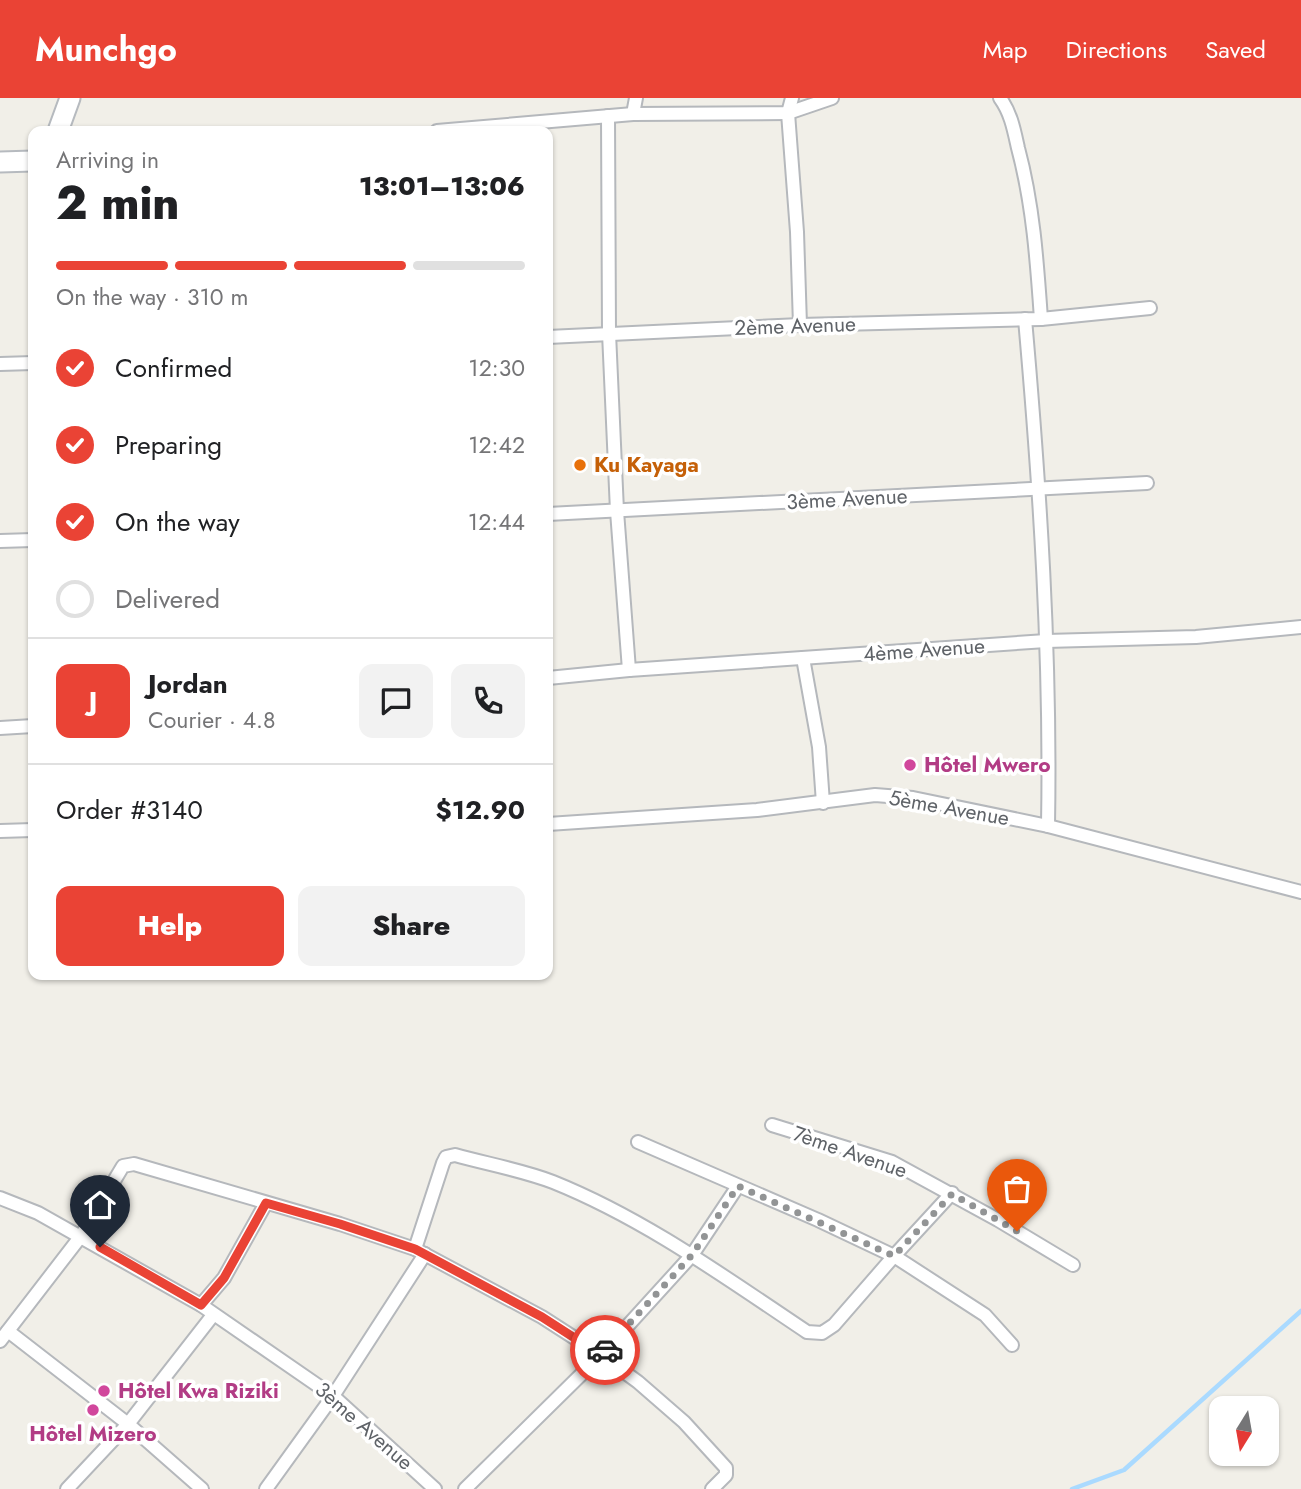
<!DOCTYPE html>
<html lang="en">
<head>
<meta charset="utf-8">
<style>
	:root { --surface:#fff; --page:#f2f2f2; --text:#202124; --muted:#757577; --line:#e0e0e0; --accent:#ea4335 }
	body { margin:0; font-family:Jost,sans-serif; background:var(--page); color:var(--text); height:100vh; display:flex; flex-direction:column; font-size:26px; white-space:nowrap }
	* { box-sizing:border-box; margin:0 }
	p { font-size:23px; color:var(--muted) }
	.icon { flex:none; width:38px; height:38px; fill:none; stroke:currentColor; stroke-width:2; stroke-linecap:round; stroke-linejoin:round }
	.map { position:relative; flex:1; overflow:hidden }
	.panel { position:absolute; left:28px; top:28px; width:525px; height:854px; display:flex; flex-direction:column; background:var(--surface); border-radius:14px; box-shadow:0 2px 5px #0004 }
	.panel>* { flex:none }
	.needle { width:46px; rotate:191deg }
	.fabs { position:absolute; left:1209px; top:1298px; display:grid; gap:14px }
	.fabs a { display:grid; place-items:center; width:70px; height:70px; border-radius:14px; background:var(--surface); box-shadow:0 2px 5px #0004; font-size:35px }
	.pin { position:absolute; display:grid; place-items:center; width:60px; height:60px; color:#fff; margin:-72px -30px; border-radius:50% 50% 50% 0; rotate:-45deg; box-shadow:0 0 7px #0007 }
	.pin .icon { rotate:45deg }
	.courier { position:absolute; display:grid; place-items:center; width:70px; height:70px; margin:-35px; border:5px solid #ea4335; border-radius:50%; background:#fff; color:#222; box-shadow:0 2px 9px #0007 }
	.overview em { font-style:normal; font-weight:800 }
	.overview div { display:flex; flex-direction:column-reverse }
	.overview { display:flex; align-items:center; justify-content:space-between; height:119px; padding:0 28px }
	h1 { font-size:46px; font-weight:800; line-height:52px }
	.bar { display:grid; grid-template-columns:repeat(4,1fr); gap:10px 7px; align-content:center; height:84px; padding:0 28px }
	.bar i { height:9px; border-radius:5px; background:var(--line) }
	.bar .active { background:var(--accent) }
	.bar p { grid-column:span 4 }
	.line { display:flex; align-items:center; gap:18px; padding:0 28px; border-top:2px solid var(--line) }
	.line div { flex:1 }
	.round { display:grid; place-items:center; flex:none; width:74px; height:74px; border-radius:14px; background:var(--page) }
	ol { padding:0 28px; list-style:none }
	li { display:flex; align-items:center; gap:21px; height:77px }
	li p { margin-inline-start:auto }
	li .icon { padding:7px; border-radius:50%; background:var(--accent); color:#fff; stroke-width:4 }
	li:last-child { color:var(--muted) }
	li i { width:38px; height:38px; border:4px solid var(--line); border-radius:50% }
	.primary-button { display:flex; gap:14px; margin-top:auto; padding:14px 28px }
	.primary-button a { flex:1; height:80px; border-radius:14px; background:var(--accent); color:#fff; font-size:28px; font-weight:800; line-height:80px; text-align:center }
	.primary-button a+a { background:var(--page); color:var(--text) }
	header { display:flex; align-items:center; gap:42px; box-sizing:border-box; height:98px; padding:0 35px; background:var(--accent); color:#fff }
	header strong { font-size:33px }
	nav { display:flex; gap:38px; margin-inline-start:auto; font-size:24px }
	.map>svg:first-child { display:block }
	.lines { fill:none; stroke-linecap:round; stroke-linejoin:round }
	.stream { stroke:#aadaff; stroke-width:4.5 }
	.street-casing { stroke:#b5b8bc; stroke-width:16 }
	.secondary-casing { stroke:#b6babf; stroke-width:23 }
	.street { stroke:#fff; stroke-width:12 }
	.secondary { stroke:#fff; stroke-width:19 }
	.done { stroke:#929495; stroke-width:7; stroke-dasharray:0 12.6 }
	.route { stroke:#ea4335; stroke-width:9 }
	.food-dot { fill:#e8710a; stroke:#fff; stroke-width:2.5 }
	.hotel-dot { fill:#d1479c; stroke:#fff; stroke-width:2.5 }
	.labels { text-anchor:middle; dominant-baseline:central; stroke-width:7; stroke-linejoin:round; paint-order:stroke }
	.street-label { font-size:21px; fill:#5f6368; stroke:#fff }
	.food-label { font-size:21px; font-weight:bold; fill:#c56008; stroke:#fff; text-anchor:start }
	.hotel-label { font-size:21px; font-weight:bold; fill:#b23c85; stroke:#fff; text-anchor:start }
</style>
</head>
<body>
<header>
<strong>Munchgo</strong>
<nav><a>Map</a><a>Directions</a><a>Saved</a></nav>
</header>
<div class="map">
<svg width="1301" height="1391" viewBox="0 0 1301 1391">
	<rect width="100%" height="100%" fill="#f1efe8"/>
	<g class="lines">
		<!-- stream -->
		<polyline class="stream" points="1072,1391 1124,1372 1301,1213"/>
		<!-- street casing -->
		<g class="street-casing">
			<g id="street">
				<polyline points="792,0 788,15 797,134 800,227"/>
				<path d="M1000,0c11,15 14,32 18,50 15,56 19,113 23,171"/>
				<polyline points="633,16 636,0"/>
				<polyline points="608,18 609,235 617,413 629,572"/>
				<polyline points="437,33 633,16 788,15 832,0"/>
				<path d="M1025,221c15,169 26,338 23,507"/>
				<polyline points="548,239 800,227 1041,221 1150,210"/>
				<polyline points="0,266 33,265"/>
				<polyline points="548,416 1147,385"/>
				<polyline points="0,443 33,442"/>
				<polyline points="803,560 819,649 823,705"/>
				<polyline points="548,580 629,572 1046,543 1196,539 1301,529"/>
				<polyline points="0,630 33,628"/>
				<polyline points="548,726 757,712 875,697 913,700 1048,728 1301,794"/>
				<polyline points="0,733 33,732"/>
				<polyline points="772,1027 892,1064 998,1122 1073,1167"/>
				<polyline points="638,1044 818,1122 894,1158 985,1217 1012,1247"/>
				<polyline points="0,1100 38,1115 201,1207 333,1298 435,1391"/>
				<path d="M415,1151l28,-86 3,-6 9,-2c32,9 67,15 98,27 92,37 173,96 254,150l15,1 12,-8 60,-69 58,-63"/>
				<polyline points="201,1207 224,1180 266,1105"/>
				<polyline points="8,1233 128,1326 202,1391"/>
				<polyline points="0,1243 81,1138 123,1068 134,1066 340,1126 415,1151 542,1219 601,1257 638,1284 684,1324 726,1370 726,1377 712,1391"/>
				<polyline points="67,1391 128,1326 213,1217"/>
				<polyline points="266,1391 333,1298 425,1156"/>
				<polyline points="465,1391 601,1257 692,1157 738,1088"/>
			</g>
		</g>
		<!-- secondary casing -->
		<g class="secondary-casing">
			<g id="secondary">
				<polyline points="58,33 70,0"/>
				<polyline points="0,64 33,63"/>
			</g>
		</g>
		<!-- street -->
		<use href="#street" class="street"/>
		<!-- secondary -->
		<use href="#secondary" class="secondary"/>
	</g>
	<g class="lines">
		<!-- done -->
		<polyline class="done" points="605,1252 692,1157 738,1088 894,1158 952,1096 1017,1133"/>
		<!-- route -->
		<polyline class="route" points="100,1149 201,1207 224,1180 266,1105 340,1126 415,1151 542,1219 601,1257 605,1252"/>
	</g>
	<!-- markers -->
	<circle class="food-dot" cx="580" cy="367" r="7"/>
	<g class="hotel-dot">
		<circle cx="910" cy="667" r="7"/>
		<circle cx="104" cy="1293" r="7"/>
		<circle cx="93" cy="1312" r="7"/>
	</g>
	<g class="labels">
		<!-- street labels -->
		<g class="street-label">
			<text transform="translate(795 228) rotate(-2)">2ème Avenue</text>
			<text transform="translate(847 401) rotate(-3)">3ème Avenue</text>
			<text transform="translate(924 552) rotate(-4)">4ème Avenue</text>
			<text transform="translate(949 710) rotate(10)">5ème Avenue</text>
			<text transform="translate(850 1054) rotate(19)">7ème Avenue</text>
			<text transform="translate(364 1328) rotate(41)">3ème Avenue</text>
		</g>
		<!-- food labels -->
		<g class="food-label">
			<text x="594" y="367">Ku Kayaga</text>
		</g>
		<!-- hotel labels -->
		<g class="hotel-label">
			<text x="924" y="667">Hôtel Mwero</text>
			<text x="118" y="1293">Hôtel Kwa Riziki</text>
			<text x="93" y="1336" text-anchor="middle">Hôtel Mizero</text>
		</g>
	</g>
</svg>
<div class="fabs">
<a><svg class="needle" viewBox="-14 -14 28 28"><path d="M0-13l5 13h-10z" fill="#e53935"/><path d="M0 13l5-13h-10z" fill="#757577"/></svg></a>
</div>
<div class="pin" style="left:1017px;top:1133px;background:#ea580c"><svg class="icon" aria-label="bag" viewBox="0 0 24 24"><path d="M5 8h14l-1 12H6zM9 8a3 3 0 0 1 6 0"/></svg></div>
<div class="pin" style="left:100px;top:1149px;background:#1f2937"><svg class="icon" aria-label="home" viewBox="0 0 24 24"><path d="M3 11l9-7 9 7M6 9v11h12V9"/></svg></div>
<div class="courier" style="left:605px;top:1252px"><svg class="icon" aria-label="car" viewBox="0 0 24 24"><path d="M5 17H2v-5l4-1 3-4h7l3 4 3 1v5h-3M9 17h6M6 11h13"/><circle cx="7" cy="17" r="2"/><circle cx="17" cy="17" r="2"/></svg></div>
<section class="panel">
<div class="overview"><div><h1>2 min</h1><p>Arriving in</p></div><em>13:01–13:06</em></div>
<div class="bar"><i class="active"></i><i class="active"></i><i class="active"></i><i></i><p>On the way · 310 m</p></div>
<ol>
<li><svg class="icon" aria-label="check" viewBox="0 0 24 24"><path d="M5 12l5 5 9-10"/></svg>Confirmed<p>12:30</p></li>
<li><svg class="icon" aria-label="check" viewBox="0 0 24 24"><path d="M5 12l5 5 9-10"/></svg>Preparing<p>12:42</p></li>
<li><svg class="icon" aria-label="check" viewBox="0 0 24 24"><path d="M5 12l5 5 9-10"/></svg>On the way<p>12:44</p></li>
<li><i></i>Delivered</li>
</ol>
<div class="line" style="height:126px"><b class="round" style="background:var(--accent);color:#fff">J</b><div><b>Jordan</b><p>Courier · 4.8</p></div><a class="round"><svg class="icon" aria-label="chat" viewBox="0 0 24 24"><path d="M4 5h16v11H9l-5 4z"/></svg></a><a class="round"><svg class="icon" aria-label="phone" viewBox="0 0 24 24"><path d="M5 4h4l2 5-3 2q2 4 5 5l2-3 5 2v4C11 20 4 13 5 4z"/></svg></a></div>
<div class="line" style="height:91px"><div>Order #3140</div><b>$12.90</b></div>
<div class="primary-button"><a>Help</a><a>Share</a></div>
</section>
</div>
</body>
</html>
